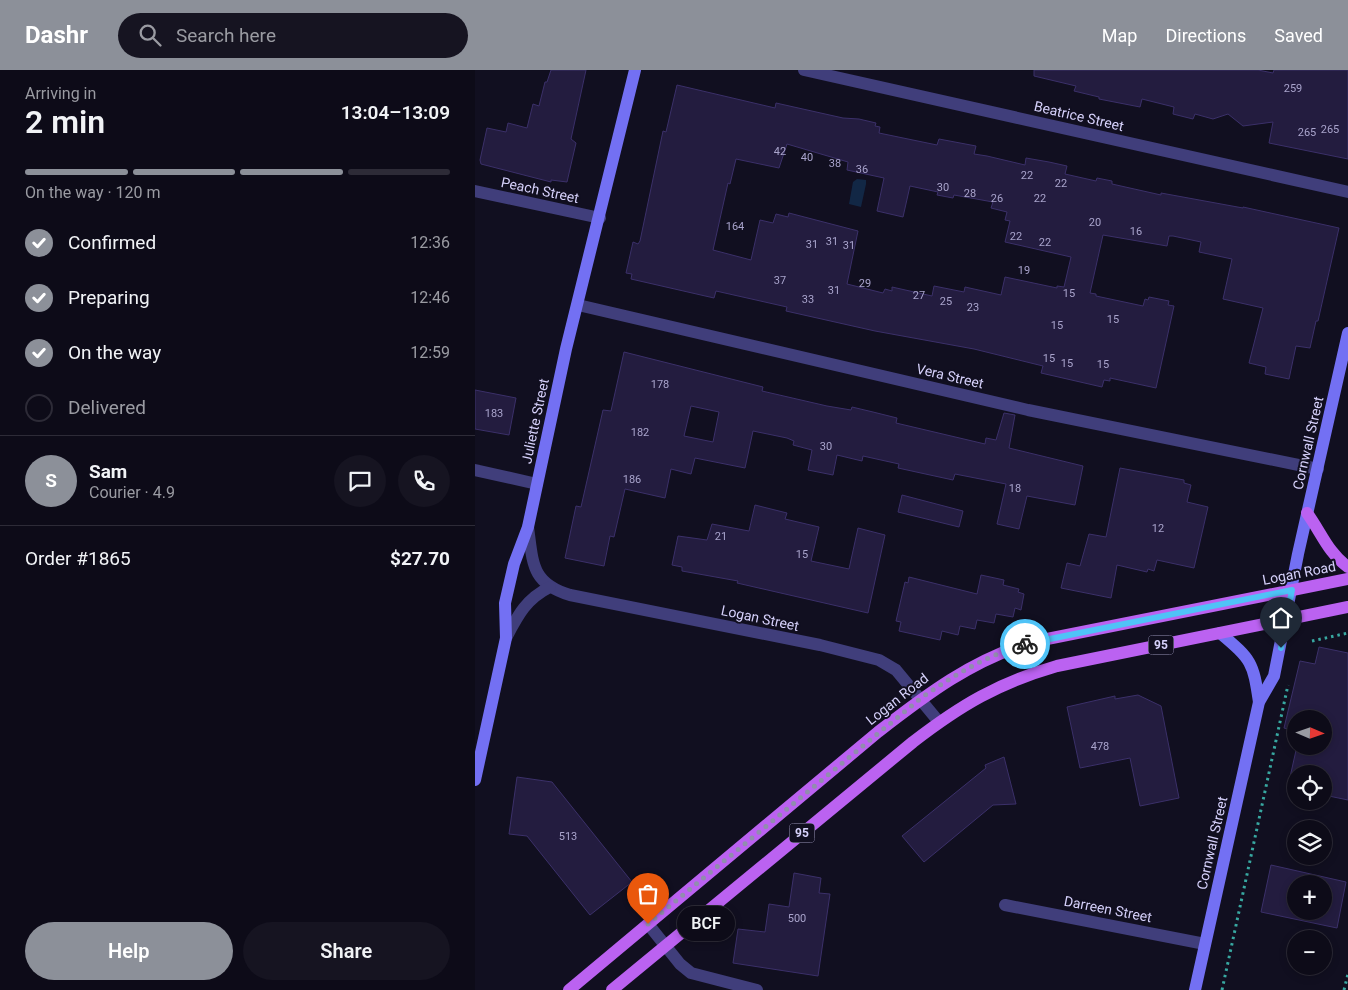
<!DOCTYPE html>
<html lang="en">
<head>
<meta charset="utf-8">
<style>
	:root { --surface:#0d0b18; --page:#161421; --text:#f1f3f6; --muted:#9a9ba2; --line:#2d2b37; --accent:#8c9099 }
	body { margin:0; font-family:Roboto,sans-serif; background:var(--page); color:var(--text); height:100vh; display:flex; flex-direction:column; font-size:19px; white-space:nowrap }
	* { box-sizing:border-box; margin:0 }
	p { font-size:16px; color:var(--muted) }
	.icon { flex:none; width:28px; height:28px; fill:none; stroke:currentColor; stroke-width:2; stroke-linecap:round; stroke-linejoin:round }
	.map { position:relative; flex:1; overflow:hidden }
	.panel { display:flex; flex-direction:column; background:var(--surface); width:475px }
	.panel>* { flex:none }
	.needle { width:32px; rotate:92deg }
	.tools { position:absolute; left:812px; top:640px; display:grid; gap:10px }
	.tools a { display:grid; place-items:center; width:45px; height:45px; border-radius:50%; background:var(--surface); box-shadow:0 2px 8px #0003,0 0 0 1px var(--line); font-size:25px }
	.pin { position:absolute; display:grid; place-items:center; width:42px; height:42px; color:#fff; margin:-51px -21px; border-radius:50% 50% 50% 0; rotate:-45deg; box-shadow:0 0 5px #0007 }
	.pin .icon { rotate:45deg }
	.courier { position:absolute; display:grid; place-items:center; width:50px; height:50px; margin:-25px; border:4px solid #4fc3f7; border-radius:50%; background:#fff; color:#222; box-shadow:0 1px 6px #0007 }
	.bubble { position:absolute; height:35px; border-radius:18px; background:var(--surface); box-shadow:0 2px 8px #0003,0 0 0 1px var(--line); font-size:16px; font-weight:600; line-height:35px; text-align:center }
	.head em { font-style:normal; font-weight:600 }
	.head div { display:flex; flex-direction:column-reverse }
	.head { display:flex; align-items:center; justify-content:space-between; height:85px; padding:0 25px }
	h1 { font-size:32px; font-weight:600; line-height:38px }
	.bar { display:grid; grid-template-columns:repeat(4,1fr); gap:8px 5px; align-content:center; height:60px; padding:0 25px }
	.bar i { height:6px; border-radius:4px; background:var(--line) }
	.bar .current { background:var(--accent) }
	.bar p { grid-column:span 4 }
	.line { display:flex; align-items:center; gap:12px; padding:0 25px; border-top:1px solid var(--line) }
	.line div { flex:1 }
	.round { display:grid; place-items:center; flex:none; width:52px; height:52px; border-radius:26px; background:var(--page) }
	ol { padding:0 25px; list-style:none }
	li { display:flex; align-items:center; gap:15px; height:55px }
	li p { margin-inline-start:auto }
	li .icon { padding:5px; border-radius:50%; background:var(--accent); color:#fff; stroke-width:4 }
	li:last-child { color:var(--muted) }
	li i { width:28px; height:28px; border:2px solid var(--line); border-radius:50% }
	.primary-button { display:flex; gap:10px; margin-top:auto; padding:10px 25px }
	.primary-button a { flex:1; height:58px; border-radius:30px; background:var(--accent); color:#fff; font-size:20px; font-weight:600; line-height:58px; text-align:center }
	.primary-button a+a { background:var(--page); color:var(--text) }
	header { display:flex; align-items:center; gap:30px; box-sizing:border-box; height:70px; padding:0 25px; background:var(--accent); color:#fff }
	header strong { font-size:24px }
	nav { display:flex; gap:28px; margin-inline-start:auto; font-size:18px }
	.search { width:350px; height:45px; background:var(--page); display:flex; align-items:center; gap:12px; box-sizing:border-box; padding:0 18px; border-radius:28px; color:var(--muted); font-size:19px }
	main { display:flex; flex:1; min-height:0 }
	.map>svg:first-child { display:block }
	.water { fill:#122745 }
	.building { fill:#231c3f; stroke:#3b3069; fill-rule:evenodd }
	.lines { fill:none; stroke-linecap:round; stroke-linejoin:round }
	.path { stroke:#38a8a1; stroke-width:3; stroke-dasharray:2.5 4; stroke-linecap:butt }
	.street { stroke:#403e7b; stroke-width:12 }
	.secondary { stroke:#7370f3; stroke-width:12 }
	.primary { stroke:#bb62f1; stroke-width:12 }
	.done { stroke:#918dae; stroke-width:5; stroke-dasharray:0 9 }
	.route { stroke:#4fc3f7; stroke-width:6 }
	.labels { text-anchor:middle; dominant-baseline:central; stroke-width:4; stroke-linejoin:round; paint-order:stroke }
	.number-label { font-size:11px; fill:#a9a4cc }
	.shield { fill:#110f20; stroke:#9b97b9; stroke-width:1 }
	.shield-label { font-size:12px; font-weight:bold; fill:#d6d1fb }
	.street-label { font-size:14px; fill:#d6d1fb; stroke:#110f20 }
</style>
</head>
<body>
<header>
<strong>Dashr</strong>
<div class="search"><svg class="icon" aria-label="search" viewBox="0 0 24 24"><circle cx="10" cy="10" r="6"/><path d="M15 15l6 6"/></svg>Search here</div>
<nav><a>Map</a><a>Directions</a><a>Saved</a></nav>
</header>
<main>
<section class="panel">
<div class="head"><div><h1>2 min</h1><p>Arriving in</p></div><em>13:04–13:09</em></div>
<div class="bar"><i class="current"></i><i class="current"></i><i class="current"></i><i></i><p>On the way · 120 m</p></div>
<ol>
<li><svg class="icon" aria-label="check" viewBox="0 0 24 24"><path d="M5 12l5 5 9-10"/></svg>Confirmed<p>12:36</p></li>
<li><svg class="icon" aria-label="check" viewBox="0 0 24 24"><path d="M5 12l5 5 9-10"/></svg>Preparing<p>12:46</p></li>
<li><svg class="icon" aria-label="check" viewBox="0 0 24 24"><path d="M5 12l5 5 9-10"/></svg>On the way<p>12:59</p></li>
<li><i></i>Delivered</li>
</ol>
<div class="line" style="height:90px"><b class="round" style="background:var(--accent);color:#fff">S</b><div><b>Sam</b><p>Courier · 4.9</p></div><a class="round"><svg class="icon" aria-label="chat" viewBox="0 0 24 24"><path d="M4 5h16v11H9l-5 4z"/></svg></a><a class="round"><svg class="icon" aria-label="phone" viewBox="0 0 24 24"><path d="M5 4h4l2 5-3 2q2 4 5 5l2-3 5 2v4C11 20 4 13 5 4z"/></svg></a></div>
<div class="line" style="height:65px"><div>Order #1865</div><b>$27.70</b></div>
<div class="primary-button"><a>Help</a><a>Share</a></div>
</section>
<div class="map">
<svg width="873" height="920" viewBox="0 0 873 920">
	<rect width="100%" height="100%" fill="#110f20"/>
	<!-- water -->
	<polygon class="water" points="382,109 391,110 391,114 386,137 374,134 378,112"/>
	<!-- building -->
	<g class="building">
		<polygon points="76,0 111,0 96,69 101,73 92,112 76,110 76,112 6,94 5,90 12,58 31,62 33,53 52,58 58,34 64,36 70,12 72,12"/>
		<polygon points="559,0 783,0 798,3 799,0 873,0 873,89 794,73 798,52 768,56 753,44 738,49 720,44 718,49 698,44 699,37 667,29 665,37 624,29 624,27 599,21 601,16 559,6"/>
		<path d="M202,15l98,23 1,-5 67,15 16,1 17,4 -1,3 5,1 -1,6 58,12 2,-6 37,7 -2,8 13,2 38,9 1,-7 23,4 18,4 -2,8 31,7 1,-3 15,3v3l49,11v-2l82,15v-1l96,21 -21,93h-2l-6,27 -14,-2 -7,33 -24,-5 1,-7 -17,-4 14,-55 -40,-9 9,-40 -33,-7 2,-10 -28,-6h-4l-2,10 -64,-11 -13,58 6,1v2l47,10 2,-7 3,1 1,-3 20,4 -1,4 6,1 -18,82 -46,-10v3l-6,-1 -2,7 -61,-14 2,-7 -69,-17 -99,-18 -89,-20 1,-4 -71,-16 -2,7 -83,-19 1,-5 -6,-1 7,-31 5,2 2,-3 23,-110 3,1zM312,74l61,18 -1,8 37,8 -7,33 26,6 7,-31 28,6 -1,3 16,3 1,-3 39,7 -2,6 16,4 -2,8 5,1 -5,21 66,15 -7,30 -7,-1v2l-52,-11 -4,18 -36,-8 -1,5 -30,-6 -2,10 -40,-9v4l-7,-2 -2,4 -36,-9 11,-53 -69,-18 -1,4 -12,-3 -3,9 -13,-3 -9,40 -38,-10 15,-67 2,1 6,-25 43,9z"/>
		<path d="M149,282l139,35 -1,4 65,15 24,4 1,-3 21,5 24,6 -1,5 89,21 1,-6 10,2 8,-27 11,2 -6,33 74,18 -8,39 -48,-9 -8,33 -22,-5 9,-40 -51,-10 -2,6 -55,-12 1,-4 -36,-8 -1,5 -25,-6 -4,20 -25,-5 4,-20 -19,-5 1,-4 -7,-3 -34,-7 -8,37 -50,-10 -4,16 -20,-5 -6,29 -40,-9 -11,48 -4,-1 -6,30 -39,-8 11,-52 5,1 22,-97 8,1zM216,336l28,6 -6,30 -29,-6z"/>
		<polygon points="0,320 41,328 34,365 0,359"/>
		<polygon points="645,398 709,410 709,413 716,415 712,432 733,437 719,498 682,490 679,501 673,499 672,502 642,495 636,528 586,518 592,493 605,496 614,464 631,467"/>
		<polygon points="427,425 488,441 484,457 423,442"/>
		<polygon points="280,435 312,443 310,449 344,457 336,491 374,499 383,458 410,465 393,543 262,513 263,511 207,501 207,497 197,495 203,466 232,470 237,454 274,461"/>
		<polygon points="506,505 529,510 528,515 544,519 543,522 549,524 546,540 540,538 538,547 521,544 519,553 502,550 500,559 485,556 483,565 467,561 465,570 424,561 426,552 421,551 430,512 433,513 434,507 502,524"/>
		<polygon points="844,577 873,583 873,730 849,725 849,704 821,704 821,718 813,716 822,676 849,676 849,649 821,649 821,661 809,658 825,591 840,594"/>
		<polygon points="663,625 686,636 704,728 665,736 655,688 605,698 592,637 640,626 640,629"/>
		<polygon points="529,687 541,734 518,735 449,792 427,766 511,698 510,695"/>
		<polygon points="42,707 77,712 157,812 115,845 52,766 34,764"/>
		<path d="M796,795l75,17 -9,46 -76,-16zM821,814h28v27h-28z"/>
		<polygon points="319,803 346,808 344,823 355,824 343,906 258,893 263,859 290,862 294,834 314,837"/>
	</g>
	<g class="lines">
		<!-- path -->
		<g class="path">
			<polyline points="837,571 873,563"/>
			<polyline points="747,920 813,615"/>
			<polyline points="869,920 873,904"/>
		</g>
		<!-- street -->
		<g class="street">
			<polyline points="329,0 873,122"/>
			<polyline points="0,121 125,148"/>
			<polyline points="103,235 553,340 843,399"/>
			<polyline points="0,400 62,414"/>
			<path d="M53,457c5,36 3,56 42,68l250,50 59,15 17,10 43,52"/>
			<path d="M31,568c12,-23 20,-39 44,-51"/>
			<polyline points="530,835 730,874"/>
			<polyline points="173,854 205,894 216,903 282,920"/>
		</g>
		<!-- secondary -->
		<g class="secondary">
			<path d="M745,563c32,27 33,29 39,69"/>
			<polyline points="0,710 31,568 30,533 39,494 53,457 91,279 160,0"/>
			<polyline points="720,920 784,632 799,606 823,484 873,263"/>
		</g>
		<!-- primary -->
		<g class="primary">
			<path d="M832,443c14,19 21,40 41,54"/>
			<path d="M94,920l309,-258c49,-38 94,-72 154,-90l316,-63"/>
			<path d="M137,920l301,-248c48,-37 85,-59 144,-76l291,-59"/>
		</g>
	</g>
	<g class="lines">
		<!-- done -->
		<path class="done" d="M173,854l273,-226c33,-23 65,-42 104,-54"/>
		<!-- route -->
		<polyline class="route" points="550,574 817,520 806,578"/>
	</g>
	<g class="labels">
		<!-- number labels -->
		<g class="number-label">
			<text x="818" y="18">259</text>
			<text x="855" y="59">265</text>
			<text x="832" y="62">265</text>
			<text x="305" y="81">42</text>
			<text x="332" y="87">40</text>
			<text x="360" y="93">38</text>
			<text x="387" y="99">36</text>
			<text x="552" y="105">22</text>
			<text x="586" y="113">22</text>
			<text x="468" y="117">30</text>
			<text x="495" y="123">28</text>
			<text x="522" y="128">26</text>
			<text x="565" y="128">22</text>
			<text x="620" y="152">20</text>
			<text x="260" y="156">164</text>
			<text x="661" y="161">16</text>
			<text x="541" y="166">22</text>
			<text x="357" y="171">31</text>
			<text x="570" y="172">22</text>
			<text x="337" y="174">31</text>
			<text x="374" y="175">31</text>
			<text x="549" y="200">19</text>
			<text x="305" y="210">37</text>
			<text x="390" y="213">29</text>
			<text x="359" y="220">31</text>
			<text x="594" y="223">15</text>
			<text x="444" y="225">27</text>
			<text x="333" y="229">33</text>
			<text x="471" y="231">25</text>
			<text x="498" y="237">23</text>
			<text x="638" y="249">15</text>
			<text x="582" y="255">15</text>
			<text x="574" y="288">15</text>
			<text x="592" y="293">15</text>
			<text x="628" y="294">15</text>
			<text x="185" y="314">178</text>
			<text x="19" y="343">183</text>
			<text x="165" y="362">182</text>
			<text x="351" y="376">30</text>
			<text x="157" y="409">186</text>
			<text x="540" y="418">18</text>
			<text x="683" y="458">12</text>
			<text x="246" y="466">21</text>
			<text x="327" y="484">15</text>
			<text x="625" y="676">478</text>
			<text x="93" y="766">513</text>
			<text x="322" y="848">500</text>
		</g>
		<!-- shield labels -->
		<g class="shield">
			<rect x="673.5" y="565.5" width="25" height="19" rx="4"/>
			<rect x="314.5" y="753.5" width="25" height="19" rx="4"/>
		</g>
		<g class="shield-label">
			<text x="686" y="575">95</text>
			<text x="327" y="763">95</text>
		</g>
		<!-- street labels -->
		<g class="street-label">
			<text transform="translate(604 46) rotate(13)">Beatrice Street</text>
			<text transform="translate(65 120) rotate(12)">Peach Street</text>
			<text transform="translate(475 306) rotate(13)">Vera Street</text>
			<text transform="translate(60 351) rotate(-78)">Juliette Street</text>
			<text transform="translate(833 373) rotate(-77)">Cornwall Street</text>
			<text transform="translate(824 503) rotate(-11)">Logan Road</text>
			<text transform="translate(285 548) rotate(12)">Logan Street</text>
			<text transform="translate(422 629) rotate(-38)">Logan Road</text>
			<text transform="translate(737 773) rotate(-77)">Cornwall Street</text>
			<text transform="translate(633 839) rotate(11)">Darreen Street</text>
		</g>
	</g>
</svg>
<div class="tools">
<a><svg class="needle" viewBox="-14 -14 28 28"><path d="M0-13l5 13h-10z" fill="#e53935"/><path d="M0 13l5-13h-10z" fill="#9a9ba2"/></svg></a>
<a><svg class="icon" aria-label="locate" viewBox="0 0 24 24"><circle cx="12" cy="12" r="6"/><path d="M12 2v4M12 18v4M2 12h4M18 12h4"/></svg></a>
<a><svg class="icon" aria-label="layers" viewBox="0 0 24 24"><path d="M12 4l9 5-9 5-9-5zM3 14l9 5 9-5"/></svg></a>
<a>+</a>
<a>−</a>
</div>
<div class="pin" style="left:173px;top:854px;background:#ea580c"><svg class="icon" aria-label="bag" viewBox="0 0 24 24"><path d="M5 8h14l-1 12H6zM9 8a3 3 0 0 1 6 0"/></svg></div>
<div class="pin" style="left:806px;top:578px;background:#1f2937"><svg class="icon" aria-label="home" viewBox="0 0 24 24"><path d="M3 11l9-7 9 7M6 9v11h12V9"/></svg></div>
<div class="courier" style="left:550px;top:574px"><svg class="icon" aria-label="bike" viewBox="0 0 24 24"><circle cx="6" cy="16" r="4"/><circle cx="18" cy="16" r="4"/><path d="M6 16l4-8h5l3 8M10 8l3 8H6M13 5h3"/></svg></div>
<div class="bubble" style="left:202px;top:836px;width:58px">BCF</div>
</div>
</main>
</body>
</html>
